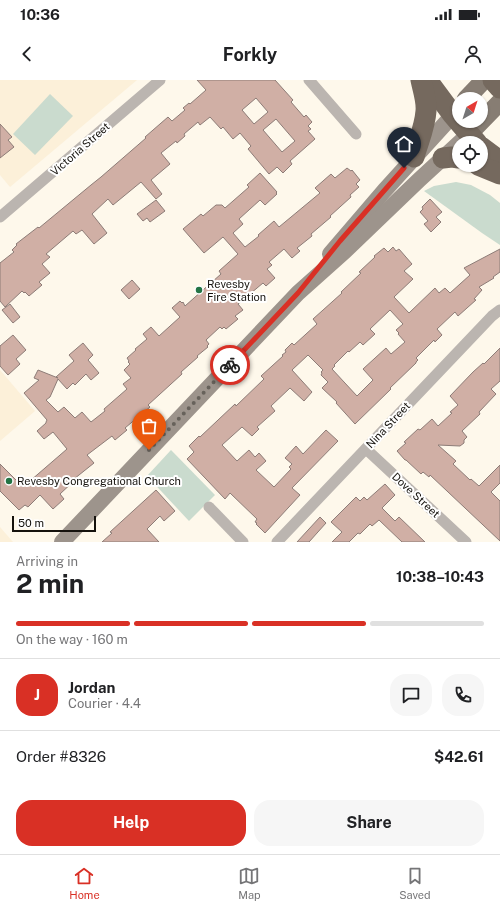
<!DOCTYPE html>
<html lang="en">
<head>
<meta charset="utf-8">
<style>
	:root { --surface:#fff; --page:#f6f6f6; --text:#202124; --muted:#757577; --line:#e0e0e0; --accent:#d93025 }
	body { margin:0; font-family:"Public Sans",sans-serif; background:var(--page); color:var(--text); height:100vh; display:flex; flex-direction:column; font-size:15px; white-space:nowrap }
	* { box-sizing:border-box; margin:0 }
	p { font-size:13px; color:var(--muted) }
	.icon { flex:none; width:22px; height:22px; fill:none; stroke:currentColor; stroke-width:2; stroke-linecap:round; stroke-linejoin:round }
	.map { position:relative; height:462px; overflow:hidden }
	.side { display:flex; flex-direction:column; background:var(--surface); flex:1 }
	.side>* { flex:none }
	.needle { width:26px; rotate:39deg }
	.buttons { position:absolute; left:452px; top:12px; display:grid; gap:8px }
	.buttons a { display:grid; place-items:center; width:36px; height:36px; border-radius:50%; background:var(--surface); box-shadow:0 1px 3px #0004; font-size:20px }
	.scale { position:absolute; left:12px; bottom:10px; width:84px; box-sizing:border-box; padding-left:4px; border:2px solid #15120d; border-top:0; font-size:11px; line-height:14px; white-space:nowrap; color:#15120d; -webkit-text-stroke:3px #fff; paint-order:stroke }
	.pin { position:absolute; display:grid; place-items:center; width:34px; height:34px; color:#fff; margin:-41px -17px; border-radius:50% 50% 50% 0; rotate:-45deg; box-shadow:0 0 4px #0007 }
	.pin .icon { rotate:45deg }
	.courier { position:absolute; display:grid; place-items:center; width:40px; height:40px; margin:-20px; border:3px solid #d93025; border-radius:50%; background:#fff; color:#222; box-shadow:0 1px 5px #0007 }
	.overview em { font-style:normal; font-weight:700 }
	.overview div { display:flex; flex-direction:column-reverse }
	.overview { display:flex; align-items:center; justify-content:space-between; height:68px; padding:0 16px }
	h1 { font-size:26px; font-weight:700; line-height:30px }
	.bar { display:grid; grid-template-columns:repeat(4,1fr); gap:6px 4px; align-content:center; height:48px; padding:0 16px }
	.bar i { height:5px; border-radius:3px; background:var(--line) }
	.bar .on { background:var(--accent) }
	.bar p { grid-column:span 4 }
	.line { display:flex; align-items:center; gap:10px; padding:0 16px; border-top:1px solid var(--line) }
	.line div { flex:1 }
	.round { display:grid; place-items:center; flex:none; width:42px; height:42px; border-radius:16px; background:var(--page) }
	.button { display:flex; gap:8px; margin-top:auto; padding:8px 16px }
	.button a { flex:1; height:46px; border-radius:16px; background:var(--accent); color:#fff; font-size:16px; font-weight:700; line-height:46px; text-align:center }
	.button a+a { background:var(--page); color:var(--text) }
	.status { display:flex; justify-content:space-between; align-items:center; height:28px; padding:0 20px; background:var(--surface); direction:ltr }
	.status svg { height:11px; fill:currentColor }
	header { display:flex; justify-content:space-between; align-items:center; height:52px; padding:0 16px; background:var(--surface); font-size:18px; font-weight:700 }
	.menu { display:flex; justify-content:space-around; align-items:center; height:56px; border-top:1px solid var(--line); background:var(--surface); font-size:11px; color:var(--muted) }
	.menu a { display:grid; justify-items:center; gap:2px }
	.menu .on { color:var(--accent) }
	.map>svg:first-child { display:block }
	.built { fill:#fcf0d9 }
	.green { fill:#cadbce }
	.building { fill:#d0afa5; stroke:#8d7c77; fill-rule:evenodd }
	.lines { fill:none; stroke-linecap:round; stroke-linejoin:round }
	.street { stroke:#bbb5b0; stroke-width:11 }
	.secondary { stroke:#9d948c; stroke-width:16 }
	.primary { stroke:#877d73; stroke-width:18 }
	.highway { stroke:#75695e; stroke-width:21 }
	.done { stroke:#67625b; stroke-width:4; stroke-dasharray:0 7.2 }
	.route { stroke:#d93025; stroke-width:5 }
	.poi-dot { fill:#237445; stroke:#fff; stroke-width:1.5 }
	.labels { text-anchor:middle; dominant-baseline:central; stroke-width:4; stroke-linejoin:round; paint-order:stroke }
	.street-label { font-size:11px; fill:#15120d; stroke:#fff }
	.poi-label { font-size:11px; fill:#15120d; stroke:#fff; text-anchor:start }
</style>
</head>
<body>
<div class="status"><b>10:36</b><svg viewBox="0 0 49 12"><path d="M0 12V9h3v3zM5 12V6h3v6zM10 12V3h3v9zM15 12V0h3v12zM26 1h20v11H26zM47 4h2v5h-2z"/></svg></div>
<header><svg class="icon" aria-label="back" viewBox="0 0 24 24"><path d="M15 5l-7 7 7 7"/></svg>Forkly<svg class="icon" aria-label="person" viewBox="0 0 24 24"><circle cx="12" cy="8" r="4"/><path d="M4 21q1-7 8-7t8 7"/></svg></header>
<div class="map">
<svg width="500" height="462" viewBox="0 0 500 462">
	<rect width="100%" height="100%" fill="#fef8eb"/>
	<!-- built -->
	<g class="built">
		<polygon points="0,0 137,0 10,107 0,95"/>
		<polygon points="0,290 35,331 0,361"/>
		<polygon points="0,447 13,462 0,462"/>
	</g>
	<!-- green -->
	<g class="green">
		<polygon points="50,14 73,36 35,75 13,54"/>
		<polygon points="456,102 471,105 490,115 500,123 500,165 482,153 424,111 434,106"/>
		<polygon points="171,370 215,415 189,441 147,396"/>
	</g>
	<!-- building -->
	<g class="building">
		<path d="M197,0h78l18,20 -2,2 13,15 2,-2 6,7 -4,4 3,3 -3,2 7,8 -25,22 2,3 -9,9 -6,-6 -8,7 -21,-25 3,-3 -11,-13 -7,6 -10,-12 -2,2 -11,-12 -10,8 -2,-3 -14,12 1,2 -8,7 -1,-2 -15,12 9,11 -19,16 11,14 -6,5 -15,-17 -28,23 -5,-6 -16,15 15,19 -13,11 -12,-14 -6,4 -3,-3 -27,23 4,3 -8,7 8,9 -11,9 3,3 -13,11 -4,-4 -1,1 -2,-2 -17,16 -5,-6v-38l14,-11 -2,-2 5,-5 -1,-1 22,-17 1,1 52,-43 10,-8 45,-39 -1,-1 23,-20 4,4 13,-11 -2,-2 6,-5 1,1 16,-14zM256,18l12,14 -14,12 -12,-14zM276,39l19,22 -13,11 -19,-22z"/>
		<polygon points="0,44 12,57 8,60 14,67 0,78"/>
		<polygon points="347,88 351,91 352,90 360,100 356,104 359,107 350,115 351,117 330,136 331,137 311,154 312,156 297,168 300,171 292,178 284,169 269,182 272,185 267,189 275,198 266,206 263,203 238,224 243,230 235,236 238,239 226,249 224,247 222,249 220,247 206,260 209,264 207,266 208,267 197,276 198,277 181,292 182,294 148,325 150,327 125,348 127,350 115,360 112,356 87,375 94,383 74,399 75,400 60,414 64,419 53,429 40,415 28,427 25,425 19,430 0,411 0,384 23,407 67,369 53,352 44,359 37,351 46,343 46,342 47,340 24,313 39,300 34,298 38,290 58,298 56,297 74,281 69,275 83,263 93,275 88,280 99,293 91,300 86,294 75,305 73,303 67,309 58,299 50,317 46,320 58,332 64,327 75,338 82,332 91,342 105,331 104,329 127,309 123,304 131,298 124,290 130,284 128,282 129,281 127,278 136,270 135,269 147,259 143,254 151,247 159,256 180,237 172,228 180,221 182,223 183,222 185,226 221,194 219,191 238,174 223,157 204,173 183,149 201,134 203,136 216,125 222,125 225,128 249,107 247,105 260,93 277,112 276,113 277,114 265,125 260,120 239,139 243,144 233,153 245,167 259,156 258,155 274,141 279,147 320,113 315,108 331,94 335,98"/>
		<polygon points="430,119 442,132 436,137 441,142 431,152 424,144 428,141 420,132 423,129 422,127"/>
		<polygon points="156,120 165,131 150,142 147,138 143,141 137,134"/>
		<path d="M393,167l3,4 3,-2 13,15 -8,7 9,8 -19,18 15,16 26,-25 4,5 6,-5 5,5 20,-18 -6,-7 36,-19v23l-7,5 1,1 -15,9 3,3 -8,9 2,1 -18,16 -3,-4 -18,17 5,6 -7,7 -1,-2 -18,18 2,2 -2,2v1l-26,25 1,1 -36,35 -19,-21 1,-1 -15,-14 6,-6 -7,-7 1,-2 -1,-1 2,-2 -15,-15 -16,15 20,22 -8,9 -14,-13 -19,18 4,5 -18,16 2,2 -7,7 -10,-9 -20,18 15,16 12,-11 6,7 4,-4 7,8 -10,9 18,17 17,-18 -2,-2 3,-3 -7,-6 11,-12 7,8 23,-24 12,11 -46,47 8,7 -35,38 -9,-9 1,-1 -2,-1 2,-3 -27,-26 -5,6 -38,-40 7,-7 -5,-6 10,-10 1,1 35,-33 1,2 28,-27 -3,-3 22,-20 -1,-1 4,-3 -1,-2 7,-7 2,2 23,-21 -4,-5 29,-26 -1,-1 20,-19 -2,-1 16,-15 -1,-1 10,-8 4,4zM390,230l13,14 -7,6 3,3 -1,1 7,8 -14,12 -5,-6 -23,21 10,11 -16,16 -25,-27 3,-3 -1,-1 14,-14 1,1 11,-10 3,3 12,-11 -5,-5z"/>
		<polygon points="132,200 140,209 129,219 121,210"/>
		<polygon points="10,224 20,237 13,243 2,230"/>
		<polygon points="13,255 26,270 16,279 20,284 8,295 0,286 0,266"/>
		<polygon points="500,268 500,301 491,309 496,314 479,332 480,334 462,351 467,357 464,360 464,363 460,366 438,365 456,381 453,384 470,400 471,399 479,406 500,385 500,403 491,412 500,421 500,461 430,395 429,397 423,392 421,394 406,380 405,380 397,371 406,363 404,362 418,349 420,350 432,339 438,346 452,333 450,332 458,325 450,316 473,292 483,283 484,284"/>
		<polygon points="385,404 395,415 382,428 395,441 399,437 425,462 402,462 379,440 372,446 370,444 360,454 358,453 349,462 332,462 342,452 331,442 356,417 360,421 364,417 367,420"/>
		<polygon points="156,410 175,431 164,441 160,436 147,449 159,462 102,462 112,453 110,452"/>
		<polygon points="320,437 326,443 309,462 297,462"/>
	</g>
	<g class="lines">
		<!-- street -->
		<g class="street">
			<polyline points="309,0 356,54"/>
			<polyline points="0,137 160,0"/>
			<polyline points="366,369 466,462"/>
			<polyline points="209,427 243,462"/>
			<polyline points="277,462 492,236 500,230"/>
		</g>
		<!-- secondary -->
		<g class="secondary">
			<polyline points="330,174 384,111 453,35"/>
			<polyline points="62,462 298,213 345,171 419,100 469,54"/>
		</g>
		<!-- primary -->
		<g class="primary">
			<polyline points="466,19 484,0"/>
			<polyline points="469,54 500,22"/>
		</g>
		<!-- highway -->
		<g class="highway">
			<polyline points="427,0 453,35 477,63"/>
			<polyline points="493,0 500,8"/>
			<polyline points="481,67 500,81"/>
			<path d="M414,77c4,-15 11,-30 12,-46 1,-10 -3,-21 -5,-31"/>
			<polyline points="443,78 452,77 459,78"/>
			<polyline points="478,85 500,94"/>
		</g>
	</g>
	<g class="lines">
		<!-- done -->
		<polyline class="done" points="149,370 230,285"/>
		<!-- route -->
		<polyline class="route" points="230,285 298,213 340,161 404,88"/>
	</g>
	<!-- markers -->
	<g class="poi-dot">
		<circle cx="199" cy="210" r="4"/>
		<circle cx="9" cy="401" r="4"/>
	</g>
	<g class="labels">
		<!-- street labels -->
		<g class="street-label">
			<text transform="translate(80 69) rotate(-41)">Victoria Street</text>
			<text transform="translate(388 345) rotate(-47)">Nina Street</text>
			<text transform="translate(416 415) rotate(43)">Dove Street</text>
		</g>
		<!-- poi labels -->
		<g class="poi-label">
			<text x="207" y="204">Revesby<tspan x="207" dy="13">Fire Station</tspan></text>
			<text x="17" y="401">Revesby Congregational Church</text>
		</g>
	</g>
</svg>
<div class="buttons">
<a><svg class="needle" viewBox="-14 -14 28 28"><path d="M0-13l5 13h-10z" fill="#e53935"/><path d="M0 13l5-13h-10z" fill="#757577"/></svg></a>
<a><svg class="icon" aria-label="locate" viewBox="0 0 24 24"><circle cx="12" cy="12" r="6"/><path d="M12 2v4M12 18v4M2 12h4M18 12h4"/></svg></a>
</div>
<div class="scale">50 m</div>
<div class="pin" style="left:149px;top:370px;background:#ea580c"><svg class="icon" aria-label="bag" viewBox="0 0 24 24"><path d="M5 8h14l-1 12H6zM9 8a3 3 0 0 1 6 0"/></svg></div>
<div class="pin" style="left:404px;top:88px;background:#1f2937"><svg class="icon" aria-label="home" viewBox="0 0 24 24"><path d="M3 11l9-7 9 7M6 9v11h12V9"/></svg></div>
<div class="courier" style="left:230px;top:285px"><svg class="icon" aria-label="bike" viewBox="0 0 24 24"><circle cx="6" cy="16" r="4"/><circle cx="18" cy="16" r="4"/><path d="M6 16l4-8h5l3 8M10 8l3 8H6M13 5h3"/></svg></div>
</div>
<section class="side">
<div class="overview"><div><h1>2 min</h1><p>Arriving in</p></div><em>10:38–10:43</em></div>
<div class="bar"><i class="on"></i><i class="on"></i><i class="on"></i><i></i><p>On the way · 160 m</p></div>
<div class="line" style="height:72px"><b class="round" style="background:var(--accent);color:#fff">J</b><div><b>Jordan</b><p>Courier · 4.4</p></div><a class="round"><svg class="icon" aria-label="chat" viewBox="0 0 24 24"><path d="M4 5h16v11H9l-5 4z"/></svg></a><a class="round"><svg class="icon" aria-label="phone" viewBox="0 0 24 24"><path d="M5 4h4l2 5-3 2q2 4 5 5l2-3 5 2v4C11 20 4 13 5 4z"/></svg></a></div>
<div class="line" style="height:52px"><div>Order #8326</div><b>$42.61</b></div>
<div class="button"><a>Help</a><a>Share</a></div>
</section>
<nav class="menu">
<a class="on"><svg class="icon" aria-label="home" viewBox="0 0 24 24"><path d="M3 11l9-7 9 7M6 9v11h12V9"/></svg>Home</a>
<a><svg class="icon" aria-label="map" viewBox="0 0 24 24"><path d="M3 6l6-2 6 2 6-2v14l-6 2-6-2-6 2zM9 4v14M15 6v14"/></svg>Map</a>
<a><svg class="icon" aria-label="saved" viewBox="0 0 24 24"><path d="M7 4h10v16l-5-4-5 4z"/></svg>Saved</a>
</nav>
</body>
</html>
